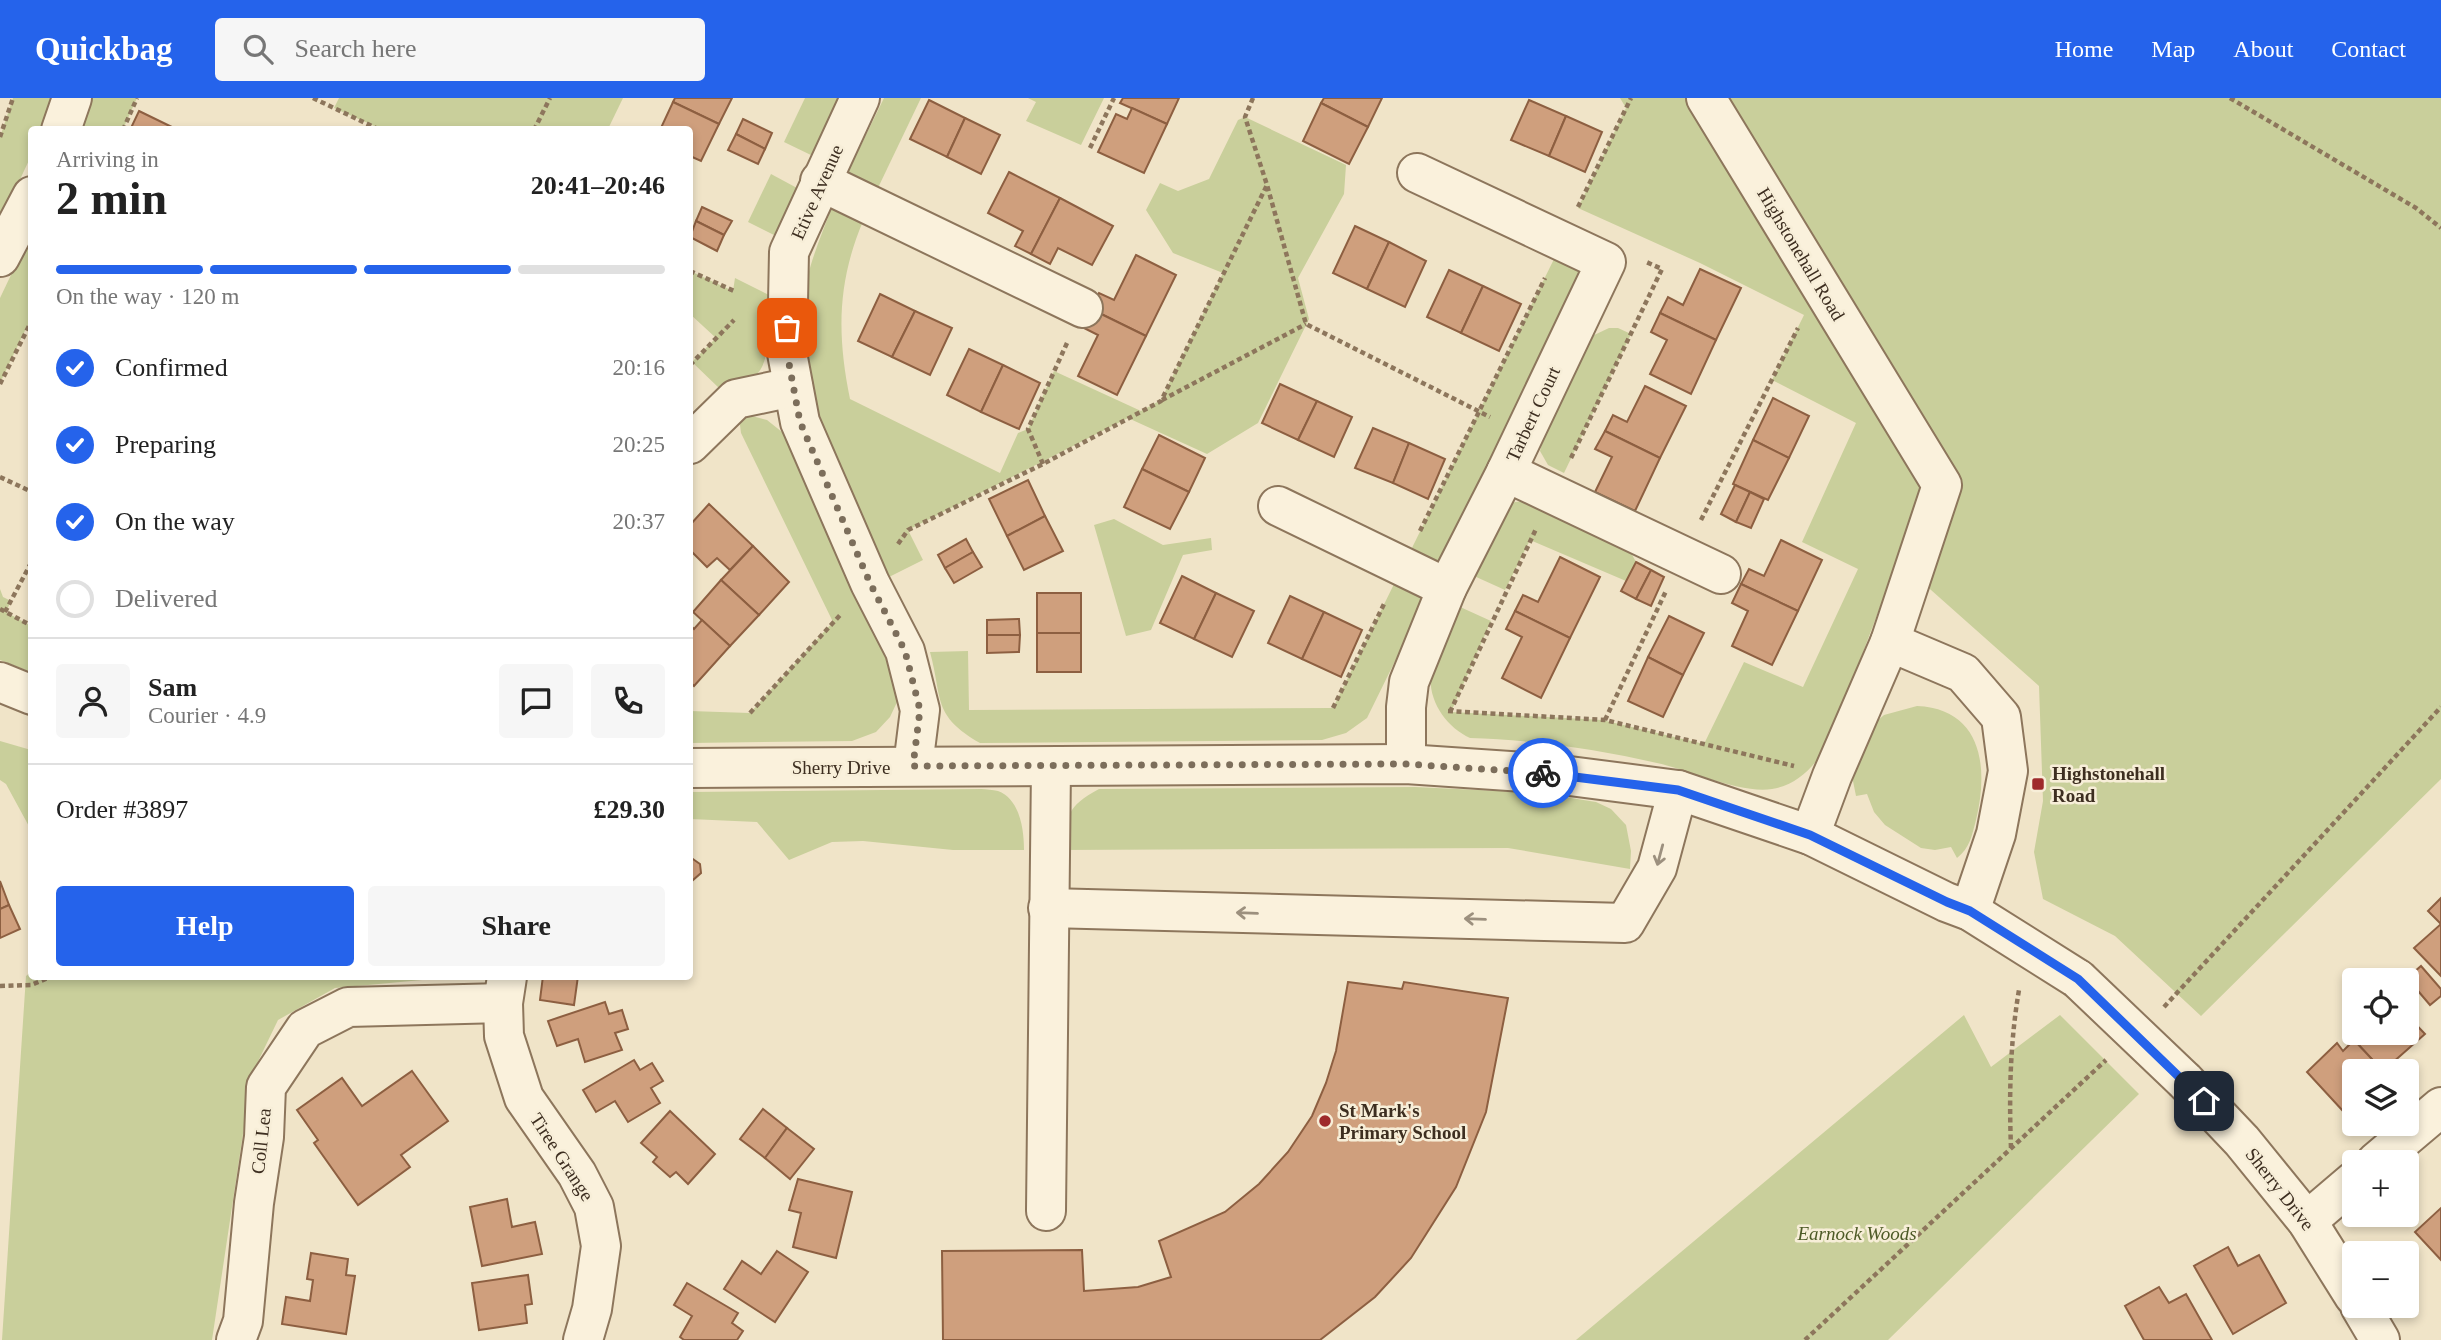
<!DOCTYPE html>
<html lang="en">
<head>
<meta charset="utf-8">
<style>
	:root { --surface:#fff; --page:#f6f6f6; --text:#222; --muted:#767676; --line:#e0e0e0; --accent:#2563eb }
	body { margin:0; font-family:Georgia,serif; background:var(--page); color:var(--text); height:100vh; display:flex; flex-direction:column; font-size:26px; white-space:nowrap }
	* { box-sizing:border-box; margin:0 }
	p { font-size:23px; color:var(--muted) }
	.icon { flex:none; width:38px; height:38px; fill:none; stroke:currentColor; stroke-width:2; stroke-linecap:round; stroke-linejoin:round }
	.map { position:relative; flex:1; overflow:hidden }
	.side { position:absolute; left:28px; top:28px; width:665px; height:854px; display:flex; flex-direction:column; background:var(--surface); border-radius:7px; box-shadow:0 4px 10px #0003 }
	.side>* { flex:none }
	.fabs { position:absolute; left:2342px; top:870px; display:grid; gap:14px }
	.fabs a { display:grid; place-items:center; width:77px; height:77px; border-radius:7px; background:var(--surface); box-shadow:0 4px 10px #0003; font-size:35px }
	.pin { position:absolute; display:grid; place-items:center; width:60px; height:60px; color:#fff; margin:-30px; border-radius:14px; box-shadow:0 4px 10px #0006 }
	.courier { position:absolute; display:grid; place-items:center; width:70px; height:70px; margin:-35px; border:5px solid #2563eb; border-radius:50%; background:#fff; color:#222; box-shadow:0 2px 9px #0007 }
	.headline em { font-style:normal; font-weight:600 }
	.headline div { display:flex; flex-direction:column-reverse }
	.headline { display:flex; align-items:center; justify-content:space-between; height:119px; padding:0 28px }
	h1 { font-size:46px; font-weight:600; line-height:52px }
	.bar { display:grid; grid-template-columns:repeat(4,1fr); gap:10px 7px; align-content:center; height:84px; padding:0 28px }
	.bar i { height:9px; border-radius:5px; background:var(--line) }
	.bar .on { background:var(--accent) }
	.bar p { grid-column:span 4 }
	.line { display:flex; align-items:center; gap:18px; padding:0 28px; border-top:2px solid var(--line) }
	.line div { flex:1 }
	.round { display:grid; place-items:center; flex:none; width:74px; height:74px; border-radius:7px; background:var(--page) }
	ol { padding:0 28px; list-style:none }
	li { display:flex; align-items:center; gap:21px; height:77px }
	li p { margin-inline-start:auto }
	li .icon { padding:7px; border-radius:50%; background:var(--accent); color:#fff; stroke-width:4 }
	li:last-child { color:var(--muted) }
	li i { width:38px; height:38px; border:4px solid var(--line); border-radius:50% }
	.action { display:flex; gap:14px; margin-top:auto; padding:14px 28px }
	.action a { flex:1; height:80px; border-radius:7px; background:var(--accent); color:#fff; font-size:28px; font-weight:600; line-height:80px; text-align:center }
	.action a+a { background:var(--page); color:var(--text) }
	header { display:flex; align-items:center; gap:42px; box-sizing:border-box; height:98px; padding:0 35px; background:var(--accent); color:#fff }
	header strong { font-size:33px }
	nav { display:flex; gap:38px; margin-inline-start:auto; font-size:24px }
	.search { width:490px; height:63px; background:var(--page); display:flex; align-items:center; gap:18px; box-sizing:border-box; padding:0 24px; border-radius:7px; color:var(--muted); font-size:26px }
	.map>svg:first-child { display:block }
	.green { fill:#c9cf9b }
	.building { fill:#cf9f7d; stroke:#8d5f41; stroke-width:2 }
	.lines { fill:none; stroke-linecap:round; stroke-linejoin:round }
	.minor-casing { stroke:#8d765c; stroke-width:42 }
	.path { stroke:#8d765c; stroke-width:4.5; stroke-dasharray:5 3.5; stroke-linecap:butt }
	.minor { stroke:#faf1dc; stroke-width:38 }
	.minor-bridge-casing { stroke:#8d765c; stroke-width:42; stroke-linecap:butt }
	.minor-bridge { stroke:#faf1dc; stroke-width:38 }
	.oneway { stroke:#9c907e }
	.done { stroke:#7c6e5b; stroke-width:7; stroke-dasharray:0 12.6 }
	.route { stroke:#2563eb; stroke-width:9 }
	.poi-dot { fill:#9e2a2b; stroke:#f7eed8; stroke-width:2.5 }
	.labels { text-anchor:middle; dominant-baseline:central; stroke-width:5; stroke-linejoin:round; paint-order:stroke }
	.street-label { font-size:19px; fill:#3d2e20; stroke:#f7eed8 }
	.poi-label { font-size:19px; font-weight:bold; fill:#3d2e20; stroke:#f7eed8; text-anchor:start }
	.park-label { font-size:19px; font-style:italic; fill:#4d5a26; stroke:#f7eed8 }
</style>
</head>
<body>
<header>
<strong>Quickbag</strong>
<div class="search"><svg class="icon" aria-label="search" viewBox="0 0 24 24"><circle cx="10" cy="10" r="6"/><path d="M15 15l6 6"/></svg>Search here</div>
<nav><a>Home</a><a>Map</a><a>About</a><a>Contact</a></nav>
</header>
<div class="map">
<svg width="2441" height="1242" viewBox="0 0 2441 1242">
	<rect width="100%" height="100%" fill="#f0e4c8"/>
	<!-- green -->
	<g class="green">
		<polygon points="13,0 53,0 42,31 32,32 31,58 0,124 0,39"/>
		<polygon points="89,0 137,0 123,31 77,32"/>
		<polygon points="339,0 623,0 608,31 381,31 334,10"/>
		<polygon points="805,0 843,0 815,59 784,44"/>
		<polygon points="884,0 921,0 876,94 846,78"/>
		<polygon points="1028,0 1104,0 1081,47 1026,23 1036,4"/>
		<path d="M1620,0h821v681l-240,237 -86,-80 -72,-37 -9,-47 9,-51 -4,-115 -126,-112 -18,-7 -66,176c-13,21 -30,42 -57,46 -31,5 -83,-19 -115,-26 -60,-14 -125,-23 -187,-25 -24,-11 -43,-38 -39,-66 3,-16 20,-49 27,-66l33,15 -40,91 151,8 102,24 40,-82 59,25 55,-118 -56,-27 54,-119 -84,-43 32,-65 -104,-52 -122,-55 48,-100z"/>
		<path d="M1245,19l101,48 -2,29 -46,84 11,41 -51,104 -51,31 -79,-36 -220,112 15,30 -34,17c-38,-80 -92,-182 -86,-273 3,-34 17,-65 29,-97l31,14c-26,62 -26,114 -13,178l150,74 18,-40 10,-4 26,-58 87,40 20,-11 62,-127 -50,-20 -27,-43 14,-27 18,8 31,-12 29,-59z"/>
		<polygon points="771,76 797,90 776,138 748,124"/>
		<polygon points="31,135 31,220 0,285 0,200"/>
		<polygon points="1555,159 1584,174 1440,473 1408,458"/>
		<path d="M690,173l43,20 2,-13 34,17c0,21 4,72 -17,83 -9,5 -22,7 -32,11l-28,-27 24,-24 -26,-24z"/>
		<polygon points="1609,230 1618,230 1631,236 1564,375 1548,367 1540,353 1543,341 1590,239"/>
		<polygon points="752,318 767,322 787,338 893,560 898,602 890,619 876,634 852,643 690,645 690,613 750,615 833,524 741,335 739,319"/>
		<polygon points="1526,403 1630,453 1636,464 1626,483 1530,442 1505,492 1474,478 1506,409 1515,404"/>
		<polygon points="1114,421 1163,447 1211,440 1212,452 1183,457 1151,532 1126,538 1094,427"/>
		<path d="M1397,480l31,16 -61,124 -21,15 -24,7 -342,3c-48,-28 -37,-43 -50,-91l38,-1 1,59 364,-2z"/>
		<polygon points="0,491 3,499 11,503 6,514 31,528 31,574 0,562"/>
		<path d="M1917,608c65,3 72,61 59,114 -4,15 -6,28 -19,38l-6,-11 -16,3 -14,-2 -36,-23 -11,-13 -7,-18 -11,2 -3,-15 1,-14 22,-45 8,-7z"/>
		<polygon points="0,643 31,652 31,732 6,686 0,682"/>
		<path d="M1415,689l125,6 56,9 15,7 15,16 5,26 -1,18 -122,-21 -448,2c8,-35 6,-43 39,-61z"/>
		<path d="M981,691c5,0 12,1 17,2 22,8 26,39 26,59h-71l-90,-9 -31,1 -43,18 -32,-38 -67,-3v-27z"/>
		<polygon points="31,874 32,878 455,879 335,890 278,922 252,976 212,1242 2,1242 26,878"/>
		<polygon points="1964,917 1991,969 2060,917 2139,996 1888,1242 1576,1242"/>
	</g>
	<!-- building -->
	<g class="building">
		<polygon points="675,0 732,0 719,26 673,4"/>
		<polygon points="1123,0 1179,0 1167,26 1120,5"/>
		<polygon points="1324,0 1382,0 1368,29 1321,5"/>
		<polygon points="929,2 965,20 947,59 910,41"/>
		<polygon points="1529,2 1566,18 1549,58 1511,42"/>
		<polygon points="673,4 719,26 701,63 690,58 690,32 660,32"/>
		<polygon points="1321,5 1368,29 1349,66 1303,43"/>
		<polygon points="1132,10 1167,26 1144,75 1098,54 1116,16 1127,21"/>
		<polygon points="139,13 178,32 130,32"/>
		<polygon points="1566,18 1602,34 1585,74 1549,58"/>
		<polygon points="965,20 1000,37 981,76 947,59"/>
		<polygon points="743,21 772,35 765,51 736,36"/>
		<polygon points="736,36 765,51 758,66 728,52"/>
		<polygon points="1009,74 1060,100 1031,156 1015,148 1023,133 988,115"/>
		<polygon points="1060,100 1113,128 1092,167 1058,150 1050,166 1031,156"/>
		<polygon points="702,109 732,123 724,137 696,123"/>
		<polygon points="696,123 724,137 717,153 690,139"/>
		<polygon points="1355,128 1389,144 1367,191 1333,175"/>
		<polygon points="1389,144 1426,163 1405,209 1367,191"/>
		<polygon points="1136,157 1176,177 1146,238 1091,211 1099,195 1114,202"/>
		<polygon points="1700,171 1741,190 1716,242 1660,215 1668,199 1683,207"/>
		<polygon points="1449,172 1483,188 1461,235 1427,219"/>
		<polygon points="1483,188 1521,206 1499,253 1461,235"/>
		<polygon points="880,196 915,213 892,259 858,243"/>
		<polygon points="1091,211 1146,238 1117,297 1078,278 1098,237 1082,229"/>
		<polygon points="915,213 952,230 930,277 892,259"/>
		<polygon points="1660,215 1716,242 1691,296 1650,276 1667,242 1651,234"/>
		<polygon points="969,251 1003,267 981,314 947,297"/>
		<polygon points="1003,267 1040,285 1019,331 981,314"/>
		<polygon points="1280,286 1317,303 1298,342 1262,325"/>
		<polygon points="1645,288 1686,308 1660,360 1605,333 1613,317 1627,324"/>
		<polygon points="1773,300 1809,318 1789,360 1753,342"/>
		<polygon points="1317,303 1352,319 1334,359 1298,342"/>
		<polygon points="1373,330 1409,345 1393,385 1355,370"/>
		<polygon points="1605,333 1660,360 1635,413 1595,394 1612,359 1595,351"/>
		<polygon points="1159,337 1205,360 1189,394 1142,371"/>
		<polygon points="1753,342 1789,360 1768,402 1733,386"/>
		<polygon points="1409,345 1445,361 1428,401 1393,385"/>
		<polygon points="1142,371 1189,394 1170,431 1124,409"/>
		<polygon points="1028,382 1045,418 1007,438 989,401"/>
		<polygon points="1735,387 1750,394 1736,424 1721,416"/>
		<polygon points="1750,394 1764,401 1751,430 1736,424"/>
		<polygon points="709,406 753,448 730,472 717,460 707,469 690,452 690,427"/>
		<polygon points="1045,418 1063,453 1024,472 1007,438"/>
		<polygon points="966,441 973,454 945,470 938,457"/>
		<polygon points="1781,442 1822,462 1798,513 1741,486 1749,471 1764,478"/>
		<polygon points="753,448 789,484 759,517 721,482"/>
		<polygon points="973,454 982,469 954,485 945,470"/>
		<polygon points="1560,459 1600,479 1570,540 1515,513 1523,497 1538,504"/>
		<polygon points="1636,464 1651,472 1636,501 1621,493"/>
		<polygon points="1651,472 1664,479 1651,508 1636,501"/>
		<polygon points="1182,478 1216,495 1194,541 1160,525"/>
		<polygon points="721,482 759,517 730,548 693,514"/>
		<polygon points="1741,486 1798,513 1772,567 1732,548 1748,513 1732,505"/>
		<rect x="1037" y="495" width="44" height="40"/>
		<polygon points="1216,495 1254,513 1232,559 1194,541"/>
		<polygon points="1290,498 1324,514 1302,561 1268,545"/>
		<polygon points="1515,513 1570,540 1541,600 1502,580 1522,539 1506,531"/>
		<polygon points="1324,514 1362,532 1341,579 1302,561"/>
		<polygon points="1669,518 1704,535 1683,577 1648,559"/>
		<polygon points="1019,521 1020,537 987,537 987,522"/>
		<polygon points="702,522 730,548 694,588 690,584 690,527 694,531"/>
		<rect x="1037" y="535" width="44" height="39"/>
		<polygon points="987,537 1020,537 1019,554 987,555"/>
		<polygon points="1648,559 1683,577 1663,619 1628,603"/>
		<polygon points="690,759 700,766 701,775 693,782 690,781"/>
		<polygon points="0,783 9,807 0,811"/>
		<polygon points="2441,800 2441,826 2428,813"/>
		<polygon points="9,807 20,831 0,840 0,811"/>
		<polygon points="2441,826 2441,878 2414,850"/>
		<polygon points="2421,868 2441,891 2441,898 2430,907 2407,880"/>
		<polygon points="543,878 578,878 574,907 540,902"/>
		<polygon points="1348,884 1402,891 1404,884 1508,900 1486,1014 1456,1089 1411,1160 1375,1199 1320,1242 943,1242 942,1153 1082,1152 1084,1193 1138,1189 1171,1179 1159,1143 1225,1114 1259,1086 1288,1054 1312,1018 1326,985 1336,953"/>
		<polygon points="605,904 609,916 622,912 628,931 615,935 622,952 585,964 578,941 557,948 548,923"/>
		<polygon points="2406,916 2425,936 2383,973 2354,942 2362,934 2406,934"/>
		<polygon points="2354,942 2383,973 2354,973 2354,1003 2343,1013 2307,974 2337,945 2343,953"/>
		<polygon points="634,962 640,972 652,965 663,983 651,990 660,1005 628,1024 615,1003 596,1014 583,992"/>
		<polygon points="412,973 448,1023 401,1057 410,1069 358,1107 314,1045 318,1042 297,1012 342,980 362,1008"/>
		<polygon points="763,1011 787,1030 765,1060 740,1041"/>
		<polygon points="670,1013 715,1056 688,1086 676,1074 670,1079 653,1064 657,1059 641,1045"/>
		<polygon points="787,1030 814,1051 790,1081 765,1060"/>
		<polygon points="798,1081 852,1094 836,1160 793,1149 801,1115 789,1112"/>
		<polygon points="507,1101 512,1129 535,1124 542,1156 482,1168 470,1109"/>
		<polygon points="2441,1110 2441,1162 2415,1134"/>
		<polygon points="2228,1149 2238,1168 2259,1157 2286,1205 2233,1236 2194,1168"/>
		<polygon points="777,1153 808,1174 775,1224 724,1191 742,1163 761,1176"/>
		<polygon points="311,1155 348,1161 346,1177 355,1178 346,1236 282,1226 286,1199 310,1203 313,1182 307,1181"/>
		<polygon points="528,1177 532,1206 525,1207 527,1225 479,1232 472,1185"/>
		<polygon points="687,1185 738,1215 732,1225 743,1233 737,1242 684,1242 680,1239 692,1218 674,1207"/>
		<polygon points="2159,1189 2169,1205 2186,1196 2212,1242 2144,1242 2125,1208"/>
	</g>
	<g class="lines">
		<!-- minor casing -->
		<g class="minor-casing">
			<g id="minor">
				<polyline points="860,0 789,154 787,255 800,324 870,485 905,553 920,612 913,668"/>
				<polyline points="1706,0 1942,387 1890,544 1832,678 1810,737"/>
				<polyline points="61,32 72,0"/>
				<polyline points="820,83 1083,210"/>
				<polyline points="0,159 32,98"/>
				<polyline points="690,346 736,301 793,289"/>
				<polyline points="1506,374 1721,476"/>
				<polyline points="1278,408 1447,490"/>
				<polyline points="1890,544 1963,575 2001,619 2008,673 1996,736 1970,813"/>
				<polyline points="0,584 32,597"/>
				<polyline points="1406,666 1406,609 1409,584 1447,490 1506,374 1606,164 1417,75"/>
				<polyline points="690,670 1406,666 1554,676 1678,692 1810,737 1946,804 1970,813 2078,881"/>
				<polyline points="1048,810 1625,825 1657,770 1678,692"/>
				<polyline points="507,879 503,905 504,938 524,1000 577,1076 594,1109 601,1148 592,1211 583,1242"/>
				<polyline points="2185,983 2242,1043 2307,1123 2354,1198"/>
				<polyline points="2376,1064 2441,1009"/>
				<polyline points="1046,1113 1051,669"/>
				<polyline points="2307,1123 2354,1083"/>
				<polyline points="2360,1208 2380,1242"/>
				<polyline points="236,1242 243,1223 254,1105 264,1039 266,989 305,931 348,909 503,905"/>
			</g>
		</g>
		<!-- path -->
		<g class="path">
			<polyline points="313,0 380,32"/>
			<polyline points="1253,0 1245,19 1267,87 1306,226 1490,319"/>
			<polyline points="2230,0 2416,110 2441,130"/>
			<polyline points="123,32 137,0"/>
			<polyline points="534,32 550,0"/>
			<polyline points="0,39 13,0"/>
			<polyline points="1090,50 1114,0"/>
			<polyline points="1578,109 1631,0"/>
			<polyline points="690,173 734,193"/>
			<polyline points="690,267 734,222"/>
			<polyline points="0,286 32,222"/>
			<polyline points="1162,302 1306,226"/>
			<polyline points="1571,360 1662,171 1644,163"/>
			<polyline points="1043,366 1028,331 1067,245"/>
			<polyline points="0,379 32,394"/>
			<polyline points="1701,422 1798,230"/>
			<polyline points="1420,433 1545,180"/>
			<polyline points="898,446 908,432 1043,366 1161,303 1267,87"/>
			<polyline points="0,511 32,528"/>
			<polyline points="5,514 32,463"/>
			<polyline points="1333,610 1385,504"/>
			<polyline points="1448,613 1605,622 1794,668"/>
			<polyline points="1450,614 1536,431"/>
			<polyline points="750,615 842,515"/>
			<polyline points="1605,622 1666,493"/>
			<polyline points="0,888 31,887 53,878"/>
			<polyline points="2164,909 2441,609"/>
			<path d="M2011,1050c-2,-53 -1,-106 8,-158"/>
			<polyline points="1805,1242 2106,962"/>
		</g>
		<!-- minor -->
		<use href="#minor" class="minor"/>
		<!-- minor-bridge casing -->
		<g class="minor-bridge-casing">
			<polyline id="minor-bridge" points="2078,881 2185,983"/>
		</g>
		<!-- minor-bridge -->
		<use href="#minor-bridge" class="minor-bridge"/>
	</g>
	<!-- one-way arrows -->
	<defs><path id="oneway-shaft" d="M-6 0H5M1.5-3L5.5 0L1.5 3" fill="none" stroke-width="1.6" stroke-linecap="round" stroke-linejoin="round" transform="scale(1.75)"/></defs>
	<g class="oneway">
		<use href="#oneway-shaft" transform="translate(1660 757) rotate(105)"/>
		<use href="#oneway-shaft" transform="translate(1247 815) rotate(-178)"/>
		<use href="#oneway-shaft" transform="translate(1475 821) rotate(-178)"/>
	</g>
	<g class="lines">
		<!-- done -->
		<polyline class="done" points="787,230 787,255 800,324 870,485 905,553 920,612 913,668 1406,666 1543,675"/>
		<!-- route -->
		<polyline class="route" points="1543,675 1678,692 1810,737 1947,804 1970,813 2078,881 2204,1003"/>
	</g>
	<!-- markers -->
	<g class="poi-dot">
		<rect x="2031" y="679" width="14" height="14" rx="3.5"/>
		<circle cx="1325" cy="1023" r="7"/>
	</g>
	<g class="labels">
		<!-- street labels -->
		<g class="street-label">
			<text transform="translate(817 94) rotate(-66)">Etive Avenue</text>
			<text transform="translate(1801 156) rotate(59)">Highstonehall Road</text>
			<text transform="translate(1533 316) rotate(-65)">Tarbert Court</text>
			<text x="841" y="669">Sherry Drive</text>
			<text transform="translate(261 1043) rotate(-84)">Coll Lea</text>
			<text transform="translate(562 1059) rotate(57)">Tiree Grange</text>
			<text transform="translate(2280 1091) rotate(52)">Sherry Drive</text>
		</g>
		<!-- poi labels -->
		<g class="poi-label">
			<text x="2052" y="675">Highstonehall<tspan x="2052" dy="22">Road</tspan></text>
			<text x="1339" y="1012">St Mark's<tspan x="1339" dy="22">Primary School</tspan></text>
		</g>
		<!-- park labels -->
		<g class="park-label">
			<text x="1857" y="1135">Earnock Woods</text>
		</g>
	</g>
</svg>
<div class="fabs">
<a><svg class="icon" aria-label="locate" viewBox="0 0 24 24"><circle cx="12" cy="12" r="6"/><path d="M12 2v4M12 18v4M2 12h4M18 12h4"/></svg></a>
<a><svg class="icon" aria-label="layers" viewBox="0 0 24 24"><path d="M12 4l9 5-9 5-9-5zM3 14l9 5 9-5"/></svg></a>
<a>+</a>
<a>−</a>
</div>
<div class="pin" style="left:787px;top:230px;background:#ea580c"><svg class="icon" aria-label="bag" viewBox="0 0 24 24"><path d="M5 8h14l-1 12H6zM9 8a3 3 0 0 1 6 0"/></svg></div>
<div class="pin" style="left:2204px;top:1003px;background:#1f2937"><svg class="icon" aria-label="home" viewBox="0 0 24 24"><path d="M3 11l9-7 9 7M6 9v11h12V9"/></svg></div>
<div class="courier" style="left:1543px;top:675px"><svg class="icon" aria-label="bike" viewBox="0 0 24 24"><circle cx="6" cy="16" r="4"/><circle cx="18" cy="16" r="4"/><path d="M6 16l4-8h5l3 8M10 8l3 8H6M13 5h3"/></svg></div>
<section class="side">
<div class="headline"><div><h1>2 min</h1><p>Arriving in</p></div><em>20:41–20:46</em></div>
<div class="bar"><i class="on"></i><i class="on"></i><i class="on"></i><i></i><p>On the way · 120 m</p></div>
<ol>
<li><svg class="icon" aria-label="check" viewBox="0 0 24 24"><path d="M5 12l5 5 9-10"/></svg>Confirmed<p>20:16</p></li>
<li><svg class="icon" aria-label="check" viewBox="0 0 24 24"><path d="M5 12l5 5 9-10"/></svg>Preparing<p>20:25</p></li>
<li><svg class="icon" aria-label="check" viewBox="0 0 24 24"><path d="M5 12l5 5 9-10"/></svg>On the way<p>20:37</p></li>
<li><i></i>Delivered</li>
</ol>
<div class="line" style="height:126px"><a class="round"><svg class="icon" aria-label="person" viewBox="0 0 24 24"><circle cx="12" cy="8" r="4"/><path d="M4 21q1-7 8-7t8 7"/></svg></a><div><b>Sam</b><p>Courier · 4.9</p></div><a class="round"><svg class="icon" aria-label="chat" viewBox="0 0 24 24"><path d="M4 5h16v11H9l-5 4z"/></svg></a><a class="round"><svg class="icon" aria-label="phone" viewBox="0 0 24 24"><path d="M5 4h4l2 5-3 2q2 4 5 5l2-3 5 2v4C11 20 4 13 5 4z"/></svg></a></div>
<div class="line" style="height:91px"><div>Order #3897</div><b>£29.30</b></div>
<div class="action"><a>Help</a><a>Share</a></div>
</section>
</div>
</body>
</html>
